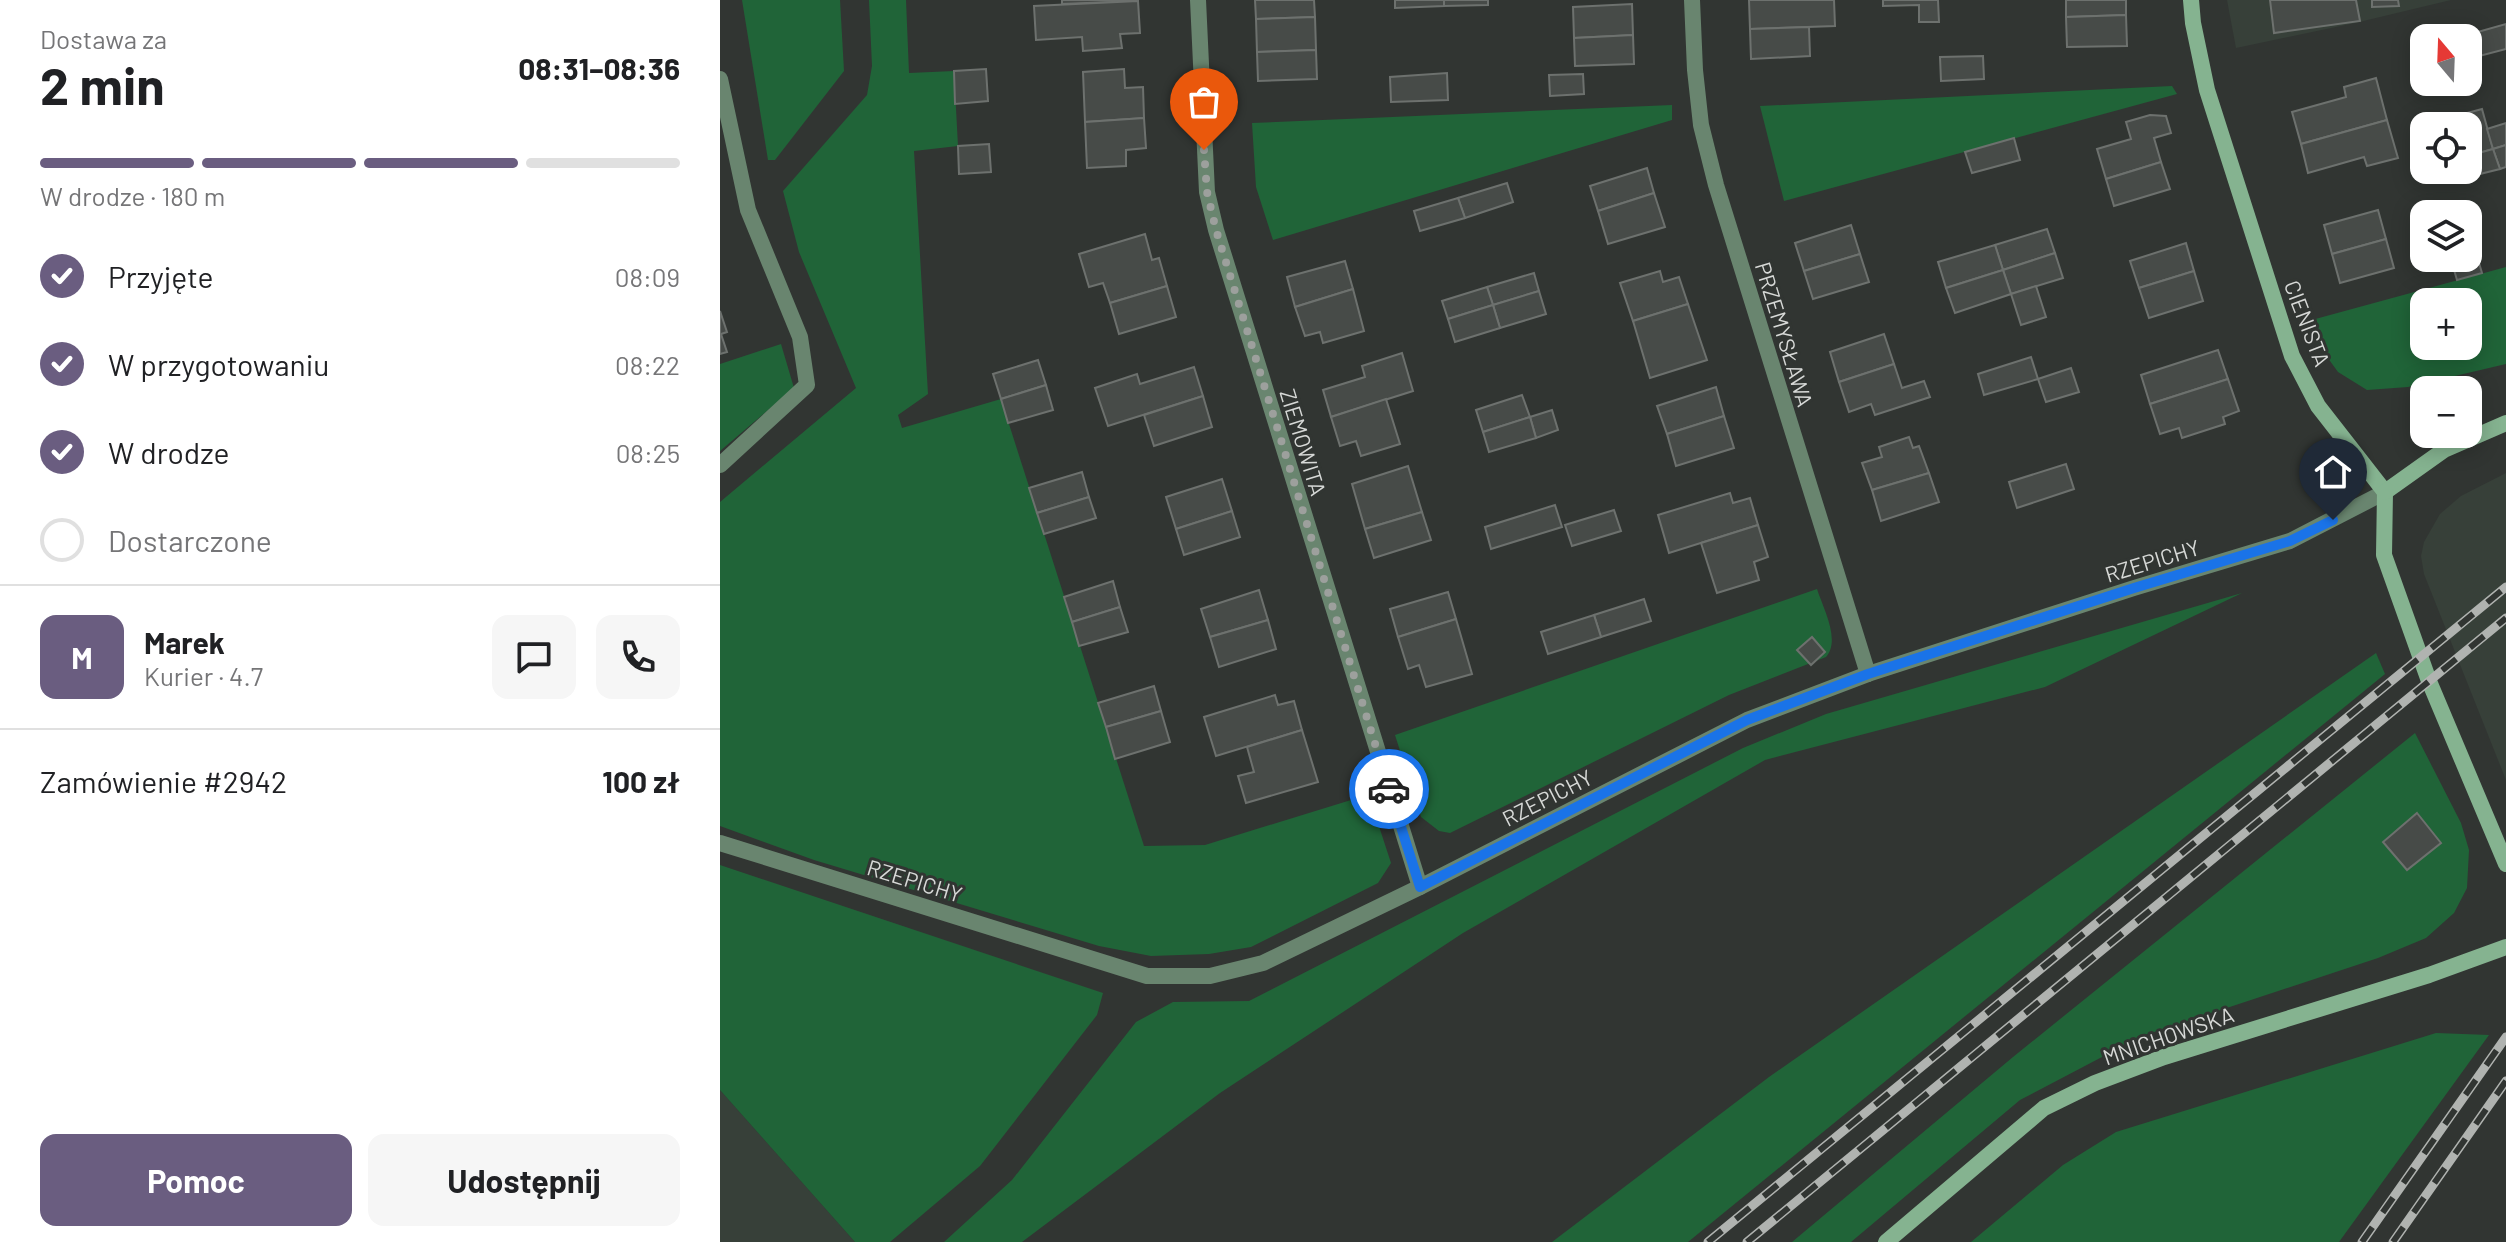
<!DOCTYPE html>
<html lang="pl">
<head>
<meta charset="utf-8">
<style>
	:root { --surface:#fff; --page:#f6f6f6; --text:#202124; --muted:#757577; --line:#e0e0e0; --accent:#6a5d80 }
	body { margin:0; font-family:Barlow,sans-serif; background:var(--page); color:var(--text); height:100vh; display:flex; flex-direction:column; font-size:30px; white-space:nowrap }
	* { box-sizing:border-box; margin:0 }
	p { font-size:26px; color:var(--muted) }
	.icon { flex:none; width:44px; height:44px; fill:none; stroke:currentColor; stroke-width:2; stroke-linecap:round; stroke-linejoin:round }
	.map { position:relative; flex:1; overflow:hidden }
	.side { display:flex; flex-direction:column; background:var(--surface); width:720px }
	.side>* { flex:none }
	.needle { width:52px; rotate:341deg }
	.tools { position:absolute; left:1690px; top:24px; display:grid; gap:16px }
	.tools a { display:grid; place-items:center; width:72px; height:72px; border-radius:16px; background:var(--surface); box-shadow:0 4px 20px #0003; font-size:40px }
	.pin { position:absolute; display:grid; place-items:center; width:68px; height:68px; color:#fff; margin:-82px -34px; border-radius:50% 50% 50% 0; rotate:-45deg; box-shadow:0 0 8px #0007 }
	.pin .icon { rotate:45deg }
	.courier { position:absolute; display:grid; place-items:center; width:80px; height:80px; margin:-40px; border:6px solid #1a73e8; border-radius:50%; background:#fff; color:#222; box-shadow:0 2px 10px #0007 }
	.overview em { font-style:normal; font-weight:700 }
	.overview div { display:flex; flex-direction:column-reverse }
	.overview { display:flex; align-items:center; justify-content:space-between; height:136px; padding:0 40px }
	h1 { font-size:52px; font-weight:700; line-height:60px }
	.bar { display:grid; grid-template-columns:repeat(4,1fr); gap:12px 8px; align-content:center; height:96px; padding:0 40px }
	.bar i { height:10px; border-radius:6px; background:var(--line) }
	.bar .selected { background:var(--accent) }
	.bar p { grid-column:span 4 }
	.line { display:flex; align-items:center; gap:20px; padding:0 40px; border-top:2px solid var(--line) }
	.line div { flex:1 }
	.round { display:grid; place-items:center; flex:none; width:84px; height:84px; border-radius:16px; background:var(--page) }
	ol { padding:0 40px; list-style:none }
	li { display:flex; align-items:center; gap:24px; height:88px }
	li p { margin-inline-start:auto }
	li .icon { padding:8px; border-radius:50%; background:var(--accent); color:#fff; stroke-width:4 }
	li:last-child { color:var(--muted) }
	li i { width:44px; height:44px; border:4px solid var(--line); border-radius:50% }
	.cta { display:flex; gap:16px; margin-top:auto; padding:16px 40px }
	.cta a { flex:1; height:92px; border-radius:16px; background:var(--accent); color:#fff; font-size:32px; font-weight:700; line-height:92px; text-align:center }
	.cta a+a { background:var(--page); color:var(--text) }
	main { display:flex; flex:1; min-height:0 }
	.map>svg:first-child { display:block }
	.built { fill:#374039 }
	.green { fill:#206438; fill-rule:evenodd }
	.building { fill:#474b48; stroke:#6d716e; stroke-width:2 }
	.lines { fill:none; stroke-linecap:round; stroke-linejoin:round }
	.street { stroke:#69856f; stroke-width:16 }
	.secondary { stroke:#85b390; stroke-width:16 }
	.rail-casing { stroke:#b0b3b0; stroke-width:9 }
	.rail { stroke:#313532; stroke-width:6; stroke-dasharray:18; stroke-linecap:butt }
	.done { stroke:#9da09d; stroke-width:8; stroke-dasharray:0 14.4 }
	.route { stroke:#1a73e8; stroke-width:10 }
	.labels { text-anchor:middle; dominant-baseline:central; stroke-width:6; stroke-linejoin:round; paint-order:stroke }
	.street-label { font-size:22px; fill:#d7d9d7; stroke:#313532 }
</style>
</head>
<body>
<main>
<section class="side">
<div class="overview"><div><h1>2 min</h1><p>Dostawa za</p></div><em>08:31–08:36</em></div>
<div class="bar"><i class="selected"></i><i class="selected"></i><i class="selected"></i><i></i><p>W drodze · 180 m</p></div>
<ol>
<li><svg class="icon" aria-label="check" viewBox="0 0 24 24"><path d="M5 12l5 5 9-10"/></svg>Przyjęte<p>08:09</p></li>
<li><svg class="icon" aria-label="check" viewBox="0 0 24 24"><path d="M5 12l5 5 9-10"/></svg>W przygotowaniu<p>08:22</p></li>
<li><svg class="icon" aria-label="check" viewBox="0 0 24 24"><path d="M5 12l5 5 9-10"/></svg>W drodze<p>08:25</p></li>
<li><i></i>Dostarczone</li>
</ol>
<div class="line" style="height:144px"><b class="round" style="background:var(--accent);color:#fff">M</b><div><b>Marek</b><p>Kurier · 4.7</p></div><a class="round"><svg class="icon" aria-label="chat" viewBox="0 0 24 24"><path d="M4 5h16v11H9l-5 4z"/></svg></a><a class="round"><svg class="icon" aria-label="phone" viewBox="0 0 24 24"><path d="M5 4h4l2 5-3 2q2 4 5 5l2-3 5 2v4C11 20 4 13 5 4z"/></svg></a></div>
<div class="line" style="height:104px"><div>Zamówienie #2942</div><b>100 zł</b></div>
<div class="cta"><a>Pomoc</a><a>Udostępnij</a></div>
</section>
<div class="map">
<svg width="1786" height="1242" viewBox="0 0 1786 1242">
	<rect width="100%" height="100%" fill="#313532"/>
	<!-- built -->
	<g class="built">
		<polygon points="1507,0 1731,0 1635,23 1516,48"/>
		<polygon points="1786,473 1786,780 1704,574 1701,556 1704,542 1720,514 1741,496"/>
		<polygon points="0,1090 135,1242 0,1242"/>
	</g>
	<!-- green -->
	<g class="green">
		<polygon points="22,0 120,0 124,71 55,160 48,160"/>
		<polygon points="149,0 186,0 189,73 234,71 238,146 194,151 208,394 178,415 182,428 281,399 424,846 485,845 644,796 647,808 655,814 671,863 658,883 531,947 489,954 431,956 379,946 94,860 0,826 0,502 136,388 79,252 63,191 147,95 152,66"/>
		<polygon points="1452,86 1457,94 1064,201 1040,106"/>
		<polygon points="952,105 952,120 553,240 536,187 532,123"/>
		<path d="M1786,267v97l-98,23 -41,3 -29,-18 -21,-29 -9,-22zM1704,302h44v44h-44z"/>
		<polygon points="61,344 74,388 0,451 0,364"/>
		<path d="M1097,589c6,19 24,51 9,68l-97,38 -279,138 -11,-2 -18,-14 -26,-82z"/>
		<polygon points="1522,593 1325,687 1045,760 743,933 500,1093 302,1242 224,1242 292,1180 416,1022 453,1002 529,1001 1023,748 1106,714"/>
		<polygon points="1656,653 1665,674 968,1242 832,1242 1049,1077"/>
		<polygon points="1695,733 1741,823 1749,850 1747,888 1734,913 1706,938 1658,958 1422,1036 1300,1100 1131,1242 1072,1242 1293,1057"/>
		<polygon points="0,865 383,993 377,1015 260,1166 170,1242 135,1242 0,1090"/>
		<polygon points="1716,1033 1769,1035 1619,1242 1251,1242 1343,1165 1396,1132"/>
	</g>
	<!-- building -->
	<g class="building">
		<polygon points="342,0 418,0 418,1 342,4"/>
		<polygon points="535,0 594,0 595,17 536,19"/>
		<polygon points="675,0 724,0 724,6 675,8"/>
		<polygon points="724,0 768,0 768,5 724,6"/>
		<polygon points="1029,0 1114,0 1115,26 1030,29"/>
		<polygon points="1163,0 1218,0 1219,22 1199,22 1199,5 1163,6"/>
		<polygon points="1346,0 1406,0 1406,15 1346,17"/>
		<polygon points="1550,0 1636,0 1640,21 1554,33"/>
		<polygon points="1652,0 1678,0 1679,6 1652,7"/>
		<polygon points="418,1 420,33 400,34 402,48 363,51 362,37 316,40 314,6"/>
		<polygon points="912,4 913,35 854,38 853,7"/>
		<polygon points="1406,15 1407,46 1347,47 1346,17"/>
		<polygon points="595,17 596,50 537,52 536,19"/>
		<polygon points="1786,24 1786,49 1748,59 1748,38 1740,37"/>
		<polygon points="1089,27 1090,56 1031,59 1030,29"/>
		<polygon points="913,35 914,64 855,66 854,38"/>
		<polygon points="1704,47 1704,71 1700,73 1694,50"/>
		<polygon points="596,50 597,79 538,81 537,52"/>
		<polygon points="1263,56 1264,79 1221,81 1220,57"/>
		<polygon points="266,69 268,101 235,104 234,71"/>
		<polygon points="404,69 405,88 423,87 424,118 365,122 363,72"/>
		<polygon points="727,73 728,100 671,102 670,77"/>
		<polygon points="863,74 864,94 830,96 829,75"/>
		<polygon points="1656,78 1667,120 1581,144 1572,112 1626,97 1624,87"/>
		<polygon points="1762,109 1773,149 1748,156 1748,126 1722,126 1721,120"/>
		<polygon points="1430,115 1446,116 1451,133 1434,138 1441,162 1386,179 1377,149 1411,139 1406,122"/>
		<polygon points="424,118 426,148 406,150 406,166 367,168 365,122"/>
		<polygon points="1667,120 1678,158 1647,166 1644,157 1588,173 1581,144"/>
		<polygon points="1786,123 1786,145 1773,149 1767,129"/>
		<polygon points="1294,138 1300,160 1252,173 1245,152"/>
		<polygon points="269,144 271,172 239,174 238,146"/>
		<polygon points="1786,145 1786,167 1780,169 1773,149"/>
		<polygon points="1773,149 1780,169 1732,181 1728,170 1748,170 1748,156"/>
		<polygon points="1441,162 1450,189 1394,206 1386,179"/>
		<polygon points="927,168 934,193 878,211 870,186"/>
		<polygon points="787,183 793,202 745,218 738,198"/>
		<polygon points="934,193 945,227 888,244 878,211"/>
		<polygon points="738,198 745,218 700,231 694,211"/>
		<polygon points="1658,210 1666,239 1612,254 1604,225"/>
		<polygon points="1131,225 1140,254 1084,271 1075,243"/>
		<polygon points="1327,229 1335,253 1283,270 1275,245"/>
		<polygon points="425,234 432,260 439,258 447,286 390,303 383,283 369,287 359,254"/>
		<polygon points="1666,239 1674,268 1620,283 1612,254"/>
		<polygon points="1466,243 1474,271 1419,288 1410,261"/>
		<polygon points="1275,245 1283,270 1226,288 1218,262"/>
		<polygon points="1335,253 1343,278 1291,294 1283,270"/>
		<polygon points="1140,254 1149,282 1093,299 1084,271"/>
		<polygon points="1757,256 1762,273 1737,280 1732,263"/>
		<polygon points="625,261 633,289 575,307 567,277"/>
		<polygon points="1283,270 1291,294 1235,313 1226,288"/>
		<polygon points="940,271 943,282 959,277 968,304 913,321 900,283"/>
		<polygon points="1474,271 1483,301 1429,318 1419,288"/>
		<polygon points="814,273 819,291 773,305 767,287"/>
		<polygon points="447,286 456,317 399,334 390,303"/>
		<polygon points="1316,286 1326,317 1301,325 1291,294"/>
		<polygon points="767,287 773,305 728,319 722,301"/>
		<polygon points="633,289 644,331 603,343 600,332 585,336 575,307"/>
		<polygon points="819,291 826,314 780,328 773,305"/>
		<polygon points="968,304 987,360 930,378 913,321"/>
		<polygon points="773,305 780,328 735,342 728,319"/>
		<polygon points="0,311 7,332 1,334 7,352 0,354"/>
		<polygon points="1164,334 1174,364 1119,382 1110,352"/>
		<polygon points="1498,350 1508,379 1430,404 1421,375"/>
		<polygon points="682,353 693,391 611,417 603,390 645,377 642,366"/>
		<polygon points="1311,357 1318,379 1264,395 1258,374"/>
		<polygon points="318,360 326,385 281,399 273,374"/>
		<polygon points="1174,364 1182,388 1204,381 1210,397 1155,415 1151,404 1129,412 1119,382"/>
		<polygon points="474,367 483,396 388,426 375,388 417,374 420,384"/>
		<polygon points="1351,368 1359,392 1326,402 1318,379"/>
		<polygon points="1508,379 1519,411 1503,417 1505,424 1462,438 1459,428 1440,434 1430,404"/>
		<polygon points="326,385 333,410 288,423 281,399"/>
		<polygon points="996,387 1004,416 947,434 937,406"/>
		<polygon points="802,395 810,417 763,432 756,410"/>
		<polygon points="483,396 492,427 434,446 424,415"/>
		<polygon points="666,399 680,444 641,456 636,441 620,446 611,417"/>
		<polygon points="832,410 838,430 816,438 810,417"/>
		<polygon points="1004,416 1014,448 956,466 947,434"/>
		<polygon points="810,417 816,438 769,452 763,432"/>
		<polygon points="1189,437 1193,448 1199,446 1209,473 1152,490 1142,463 1162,457 1159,447"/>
		<polygon points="1346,464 1354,489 1297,508 1289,482"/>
		<polygon points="688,466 702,512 645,529 632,484"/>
		<polygon points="362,472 369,497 317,513 309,488"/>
		<polygon points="1209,473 1219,502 1161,521 1152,490"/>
		<polygon points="502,479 512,511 456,529 446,497"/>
		<polygon points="1010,493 1013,503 1030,498 1038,525 949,553 938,515"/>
		<polygon points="369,497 376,518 324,534 317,513"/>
		<polygon points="835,505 842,527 771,549 765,527"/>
		<polygon points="894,510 901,531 852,546 845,525"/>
		<polygon points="512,511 520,537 464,555 456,529"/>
		<polygon points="702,512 711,540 654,558 645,529"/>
		<polygon points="1038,525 1048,557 1034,562 1039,580 997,593 981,543"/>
		<polygon points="393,581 400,607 352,622 344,597"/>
		<polygon points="539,590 548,620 490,637 481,609"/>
		<polygon points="728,592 736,619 678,637 670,609"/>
		<polygon points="924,599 931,621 881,637 874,615"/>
		<polygon points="400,607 408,632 359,646 352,622"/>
		<polygon points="874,615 881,637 828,654 821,632"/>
		<polygon points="736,619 752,674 706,687 699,665 688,669 678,637"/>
		<polygon points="548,620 556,649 499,667 490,637"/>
		<polygon points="1092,637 1105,652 1091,665 1077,650"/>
		<polygon points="434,686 441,711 386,727 378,703"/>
		<polygon points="555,695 558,705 574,701 582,730 496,756 484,717"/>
		<polygon points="441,711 450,742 395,759 386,727"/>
		<polygon points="582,730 598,782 526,803 518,776 534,772 527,747"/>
		<polygon points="1697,813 1721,843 1687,870 1663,842"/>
	</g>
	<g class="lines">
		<!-- street -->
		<g class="street">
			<polyline points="478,0 487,192 496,230 700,887"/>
			<polyline points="972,0 975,70 981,125 996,185 1148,674"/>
			<polyline points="0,79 28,210 80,337 87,385 0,465"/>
			<polyline points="0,843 427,976 490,976 543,963 700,887 1027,720 1148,674 1414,588 1570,541 1665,492"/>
		</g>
		<!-- secondary -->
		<g class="secondary">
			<polyline points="1471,0 1473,23 1487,90 1572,356 1598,406 1665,492 1664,555 1709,681 1786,864"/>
			<polyline points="1665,492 1724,450 1786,423"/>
			<polyline points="1166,1242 1324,1108 1375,1083 1444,1057 1709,975 1786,947"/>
		</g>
		<!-- rail casing -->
		<g class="rail-casing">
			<g id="rail">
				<polyline points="988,1242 1786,587"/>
				<polyline points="1027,1242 1786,618"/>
				<polyline points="1642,1242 1786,1037"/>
				<polyline points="1673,1242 1786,1081"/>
			</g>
		</g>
		<!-- rail -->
		<use href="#rail" class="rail"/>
	</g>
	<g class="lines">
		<!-- done -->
		<polyline class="done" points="484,150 487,192 496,230 669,789"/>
		<!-- route -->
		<polyline class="route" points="669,789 700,887 1027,720 1148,674 1414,588 1570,541 1613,520"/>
	</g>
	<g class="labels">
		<!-- street labels -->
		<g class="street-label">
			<text transform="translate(1588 323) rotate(69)">CIENISTA</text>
			<text transform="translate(1065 334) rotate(73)">PRZEMYSŁAWA</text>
			<text transform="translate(584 442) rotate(73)">ZIEMOWITA</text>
			<text transform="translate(1432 560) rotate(-17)">RZEPICHY</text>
			<text transform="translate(827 797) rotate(-27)">RZEPICHY</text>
			<text transform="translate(195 880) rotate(17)">RZEPICHY</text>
			<text transform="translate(1448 1035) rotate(-19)">MNICHOWSKA</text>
		</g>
	</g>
</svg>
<div class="tools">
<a><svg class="needle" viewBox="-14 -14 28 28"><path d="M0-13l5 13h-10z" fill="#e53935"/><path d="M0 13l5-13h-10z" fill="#757577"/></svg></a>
<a><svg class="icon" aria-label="locate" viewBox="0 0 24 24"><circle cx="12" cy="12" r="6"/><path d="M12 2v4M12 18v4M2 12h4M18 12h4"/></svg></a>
<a><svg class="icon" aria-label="layers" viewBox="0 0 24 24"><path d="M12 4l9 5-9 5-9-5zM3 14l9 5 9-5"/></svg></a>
<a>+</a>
<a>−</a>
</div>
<div class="pin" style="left:484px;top:150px;background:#ea580c"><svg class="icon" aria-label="bag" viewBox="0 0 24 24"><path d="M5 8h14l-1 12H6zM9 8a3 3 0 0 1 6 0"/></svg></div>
<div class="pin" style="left:1613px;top:520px;background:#1f2937"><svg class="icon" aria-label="home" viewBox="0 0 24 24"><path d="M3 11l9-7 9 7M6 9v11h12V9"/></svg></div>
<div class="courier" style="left:669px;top:789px"><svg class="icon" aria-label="car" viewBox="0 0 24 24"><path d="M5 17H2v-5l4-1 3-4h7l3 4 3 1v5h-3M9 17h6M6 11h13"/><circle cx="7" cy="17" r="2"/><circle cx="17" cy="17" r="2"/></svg></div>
</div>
</main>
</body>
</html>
